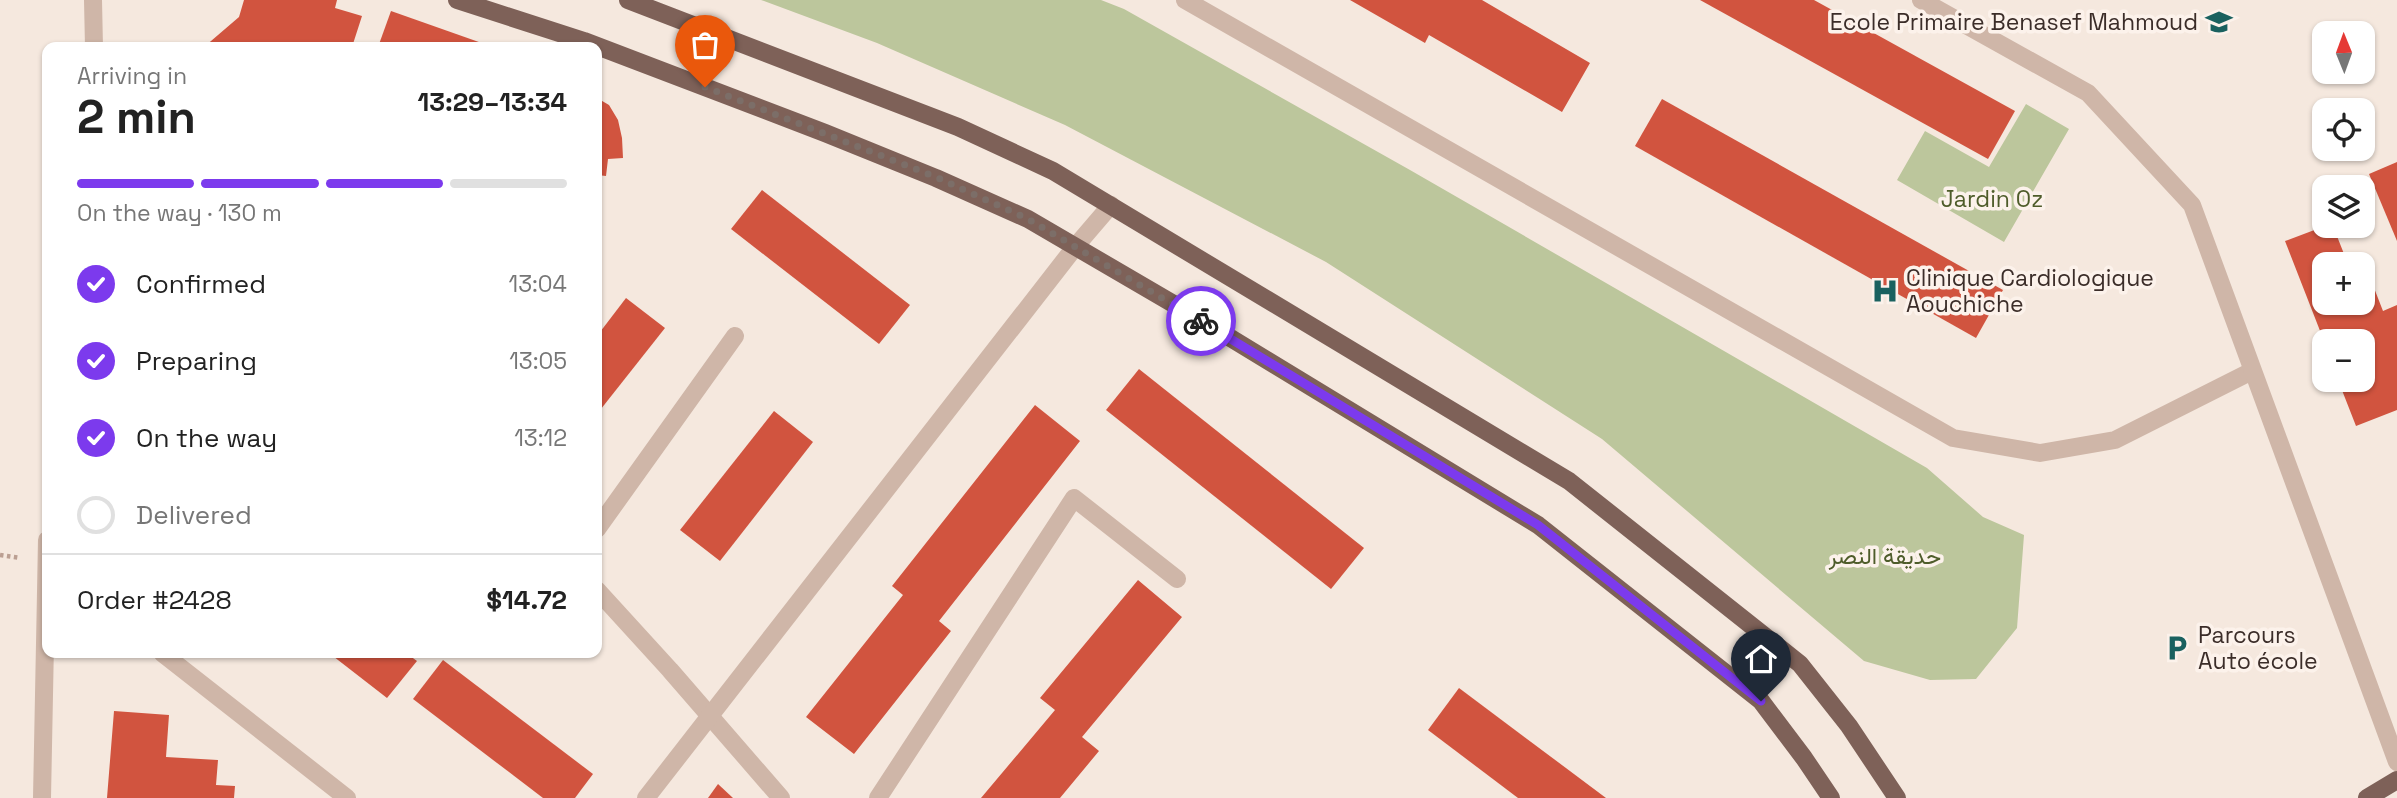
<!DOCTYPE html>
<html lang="en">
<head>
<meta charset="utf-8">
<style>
	:root { --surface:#fff; --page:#f6f6f6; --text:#222; --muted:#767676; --line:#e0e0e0; --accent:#7c3aed }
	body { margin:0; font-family:"Space Grotesk",Vazirmatn,sans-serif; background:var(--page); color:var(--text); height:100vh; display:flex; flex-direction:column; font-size:26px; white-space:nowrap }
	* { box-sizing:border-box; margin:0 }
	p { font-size:23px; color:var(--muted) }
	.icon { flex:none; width:38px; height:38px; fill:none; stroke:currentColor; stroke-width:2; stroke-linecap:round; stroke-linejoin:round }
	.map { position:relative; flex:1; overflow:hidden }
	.panel { position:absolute; left:42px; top:42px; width:560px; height:616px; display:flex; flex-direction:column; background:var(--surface); border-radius:14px; box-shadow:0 2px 5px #0004 }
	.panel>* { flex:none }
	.needle { width:46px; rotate:359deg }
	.controls { position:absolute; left:2312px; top:21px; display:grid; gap:14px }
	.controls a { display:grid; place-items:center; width:63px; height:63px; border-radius:14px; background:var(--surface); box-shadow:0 2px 5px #0004; font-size:35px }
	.pin { position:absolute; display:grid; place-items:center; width:60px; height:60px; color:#fff; margin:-72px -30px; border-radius:50% 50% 50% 0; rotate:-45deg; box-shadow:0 0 7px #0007 }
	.pin .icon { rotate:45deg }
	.courier { position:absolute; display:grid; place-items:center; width:70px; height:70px; margin:-35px; border:5px solid #7c3aed; border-radius:50%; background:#fff; color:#222; box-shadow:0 2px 9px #0007 }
	.summary em { font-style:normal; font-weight:600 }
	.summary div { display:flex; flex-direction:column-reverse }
	.summary { display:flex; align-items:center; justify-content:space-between; height:119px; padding:0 35px }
	h1 { font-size:46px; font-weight:600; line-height:52px }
	.bar { display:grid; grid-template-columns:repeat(4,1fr); gap:10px 7px; align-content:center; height:84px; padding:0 35px }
	.bar i { height:9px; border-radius:5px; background:var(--line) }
	.bar .active { background:var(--accent) }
	.bar p { grid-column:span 4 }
	.line { display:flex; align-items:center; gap:18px; padding:0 35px; border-top:2px solid var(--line) }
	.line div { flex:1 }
	ol { padding:0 35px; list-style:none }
	li { display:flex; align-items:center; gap:21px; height:77px }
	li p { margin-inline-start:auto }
	li .icon { padding:7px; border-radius:50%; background:var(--accent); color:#fff; stroke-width:4 }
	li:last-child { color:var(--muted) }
	li i { width:38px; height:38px; border:4px solid var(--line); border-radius:50% }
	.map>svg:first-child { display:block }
	.green { fill:#bcc69c }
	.building { fill:#d1543f }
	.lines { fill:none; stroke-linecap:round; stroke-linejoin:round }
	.path { stroke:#bb9f92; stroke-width:4.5; stroke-dasharray:3.5 3.5; stroke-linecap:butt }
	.minor { stroke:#cfb6a8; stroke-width:18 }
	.major { stroke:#7e6158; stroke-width:18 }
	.done { stroke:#7c6e68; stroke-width:7; stroke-dasharray:0 12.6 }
	.route { stroke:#7c3aed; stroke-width:9 }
	.labels { text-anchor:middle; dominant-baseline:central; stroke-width:7; stroke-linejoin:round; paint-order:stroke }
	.poi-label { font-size:23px; fill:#3b2d29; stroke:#fcf2eb; text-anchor:start }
	.park-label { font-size:23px; fill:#4e5c2a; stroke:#fcf2eb }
</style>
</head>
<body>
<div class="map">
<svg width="2397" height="798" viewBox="0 0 2397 798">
	<rect width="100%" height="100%" fill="#f5e8de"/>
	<!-- green -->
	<g class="green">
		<polygon points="761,0 1101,0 1124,9 1410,170 1927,468 1983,517 2024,535 2017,628 1976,679 1930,680 1864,661 1602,439 1326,262 1065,125 877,43"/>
		<polygon points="2026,104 2069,129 2004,242 1897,180 1925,131 1989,167"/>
	</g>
	<!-- building -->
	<g class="building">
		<polygon points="244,0 337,0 335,8 362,16 352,47 204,47 239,17"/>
		<polygon points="1350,0 1482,0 1590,63 1562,112 1429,35 1425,43"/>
		<polygon points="1700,0 1814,0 2015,111 1988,159"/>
		<polygon points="391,11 493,47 378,47"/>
		<polygon points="597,98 609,105 618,120 622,138 623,158 608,159 606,176 597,175"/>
		<polygon points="1662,99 2003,290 1976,338 1635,146"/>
		<polygon points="2397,162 2397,241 2369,174"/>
		<polygon points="762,190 910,305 879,344 731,229"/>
		<polygon points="2325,226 2333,226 2348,264 2324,264 2324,303 2362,303 2362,271 2367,270 2383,311 2397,305 2397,410 2356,426 2338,380 2362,380 2362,341 2324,341 2285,241"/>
		<polygon points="626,298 665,328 597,414 597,336"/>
		<polygon points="1139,369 1364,548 1331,589 1106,410"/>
		<polygon points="1035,405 1080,441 939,621 951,631 854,754 806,717 903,595 892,586"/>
		<polygon points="774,411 813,442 720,561 680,530"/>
		<polygon points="1138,580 1182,617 1082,737 1099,751 1060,798 981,798 1055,710 1040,698"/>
		<polygon points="329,653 406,653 417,661 387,698"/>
		<polygon points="443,660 593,774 575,798 543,798 413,699"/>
		<polygon points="1459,688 1606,798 1518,798 1428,730"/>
		<polygon points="114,711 169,715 166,757 218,760 216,785 235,786 234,798 107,798"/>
		<polygon points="718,784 733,798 708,798"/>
	</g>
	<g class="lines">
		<!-- path -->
		<polyline class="path" points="0,555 20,558"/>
		<!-- minor -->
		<g class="minor">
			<polyline points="93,0 94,47"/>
			<polyline points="1185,0 1953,438 2040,453 2115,440 2252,371"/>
			<polyline points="1921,0 2088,93 2192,205 2397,762"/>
			<polyline points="597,529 735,336"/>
			<polyline points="597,590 670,670 781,798"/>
			<polyline points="162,653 347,798"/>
			<polyline points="42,798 47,540"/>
			<polyline points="646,798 1075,247 1111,205"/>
			<polyline points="878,798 1074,498 1177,579"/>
		</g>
		<!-- major -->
		<g class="major">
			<polyline points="457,0 584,41 825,133 936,178 1028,219 1201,320 1538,525 1761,701 1804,758 1831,798"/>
			<polyline points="628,0 958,127 1053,171 1569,481 1800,664 1849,726 1897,798"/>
			<polyline points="2367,798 2397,780"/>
		</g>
	</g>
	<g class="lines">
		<!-- done -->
		<polyline class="done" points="705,87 936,177 1028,219 1201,321"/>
		<!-- route -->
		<polyline class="route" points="1201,321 1538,525 1761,701"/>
	</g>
	<!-- icons -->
	<defs>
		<g id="school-bare" transform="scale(2.1)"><path d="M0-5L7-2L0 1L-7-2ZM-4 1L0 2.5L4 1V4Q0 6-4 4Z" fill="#1a615f" stroke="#fcf2eb" stroke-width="2.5" paint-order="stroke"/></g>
		<g id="hospital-bare" transform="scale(2.1)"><path d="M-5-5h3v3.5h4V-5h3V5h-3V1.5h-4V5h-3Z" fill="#1a615f" stroke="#fcf2eb" stroke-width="2.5" paint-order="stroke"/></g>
		<g id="parking-bare" transform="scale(2.1)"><path d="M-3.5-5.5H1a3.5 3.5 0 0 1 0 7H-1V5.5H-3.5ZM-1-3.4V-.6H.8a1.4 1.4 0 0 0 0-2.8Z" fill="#1a615f" stroke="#fcf2eb" stroke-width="2.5" paint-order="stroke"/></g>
	</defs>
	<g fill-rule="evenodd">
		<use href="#school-bare" x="2219" y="22"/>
		<use href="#hospital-bare" x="1885" y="291"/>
		<use href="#parking-bare" x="2177" y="648"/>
	</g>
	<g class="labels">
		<!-- poi labels -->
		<g class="poi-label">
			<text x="2198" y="22" text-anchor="end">Ecole Primaire Benasef Mahmoud</text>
			<text x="1906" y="278">Clinique Cardiologique<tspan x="1906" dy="26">Aouchiche</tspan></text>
			<text x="2198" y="635">Parcours<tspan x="2198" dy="26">Auto école</tspan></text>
		</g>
		<!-- park labels -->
		<g class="park-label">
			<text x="1992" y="199">Jardin Oz</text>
			<text x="1885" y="556">حديقة النصر</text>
		</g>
	</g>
</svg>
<div class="controls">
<a><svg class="needle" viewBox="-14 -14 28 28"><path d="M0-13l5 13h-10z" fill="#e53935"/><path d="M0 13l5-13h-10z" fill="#767676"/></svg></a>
<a><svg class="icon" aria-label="locate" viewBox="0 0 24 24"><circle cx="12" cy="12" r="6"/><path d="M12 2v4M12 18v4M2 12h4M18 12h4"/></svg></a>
<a><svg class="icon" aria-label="layers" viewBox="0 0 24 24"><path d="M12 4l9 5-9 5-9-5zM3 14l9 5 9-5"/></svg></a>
<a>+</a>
<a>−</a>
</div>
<div class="pin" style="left:705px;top:87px;background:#ea580c"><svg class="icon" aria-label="bag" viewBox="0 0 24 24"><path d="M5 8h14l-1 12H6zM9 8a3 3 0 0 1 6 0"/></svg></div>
<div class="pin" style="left:1761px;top:701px;background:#1f2937"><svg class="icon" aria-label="home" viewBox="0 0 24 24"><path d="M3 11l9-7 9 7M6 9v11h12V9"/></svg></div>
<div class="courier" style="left:1201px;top:321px"><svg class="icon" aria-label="bike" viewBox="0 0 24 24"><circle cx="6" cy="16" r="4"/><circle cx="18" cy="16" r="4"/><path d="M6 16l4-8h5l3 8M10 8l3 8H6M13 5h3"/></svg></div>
<section class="panel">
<div class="summary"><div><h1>2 min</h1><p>Arriving in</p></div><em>13:29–13:34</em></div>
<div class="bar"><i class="active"></i><i class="active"></i><i class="active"></i><i></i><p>On the way · 130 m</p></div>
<ol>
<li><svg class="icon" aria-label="check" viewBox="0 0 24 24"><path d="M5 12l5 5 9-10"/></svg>Confirmed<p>13:04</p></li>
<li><svg class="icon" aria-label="check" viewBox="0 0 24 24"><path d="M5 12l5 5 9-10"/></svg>Preparing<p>13:05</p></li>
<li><svg class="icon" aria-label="check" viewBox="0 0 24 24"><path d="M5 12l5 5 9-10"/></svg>On the way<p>13:12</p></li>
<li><i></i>Delivered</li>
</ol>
<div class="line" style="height:91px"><div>Order #2428</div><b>$14.72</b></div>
</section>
</div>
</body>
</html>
